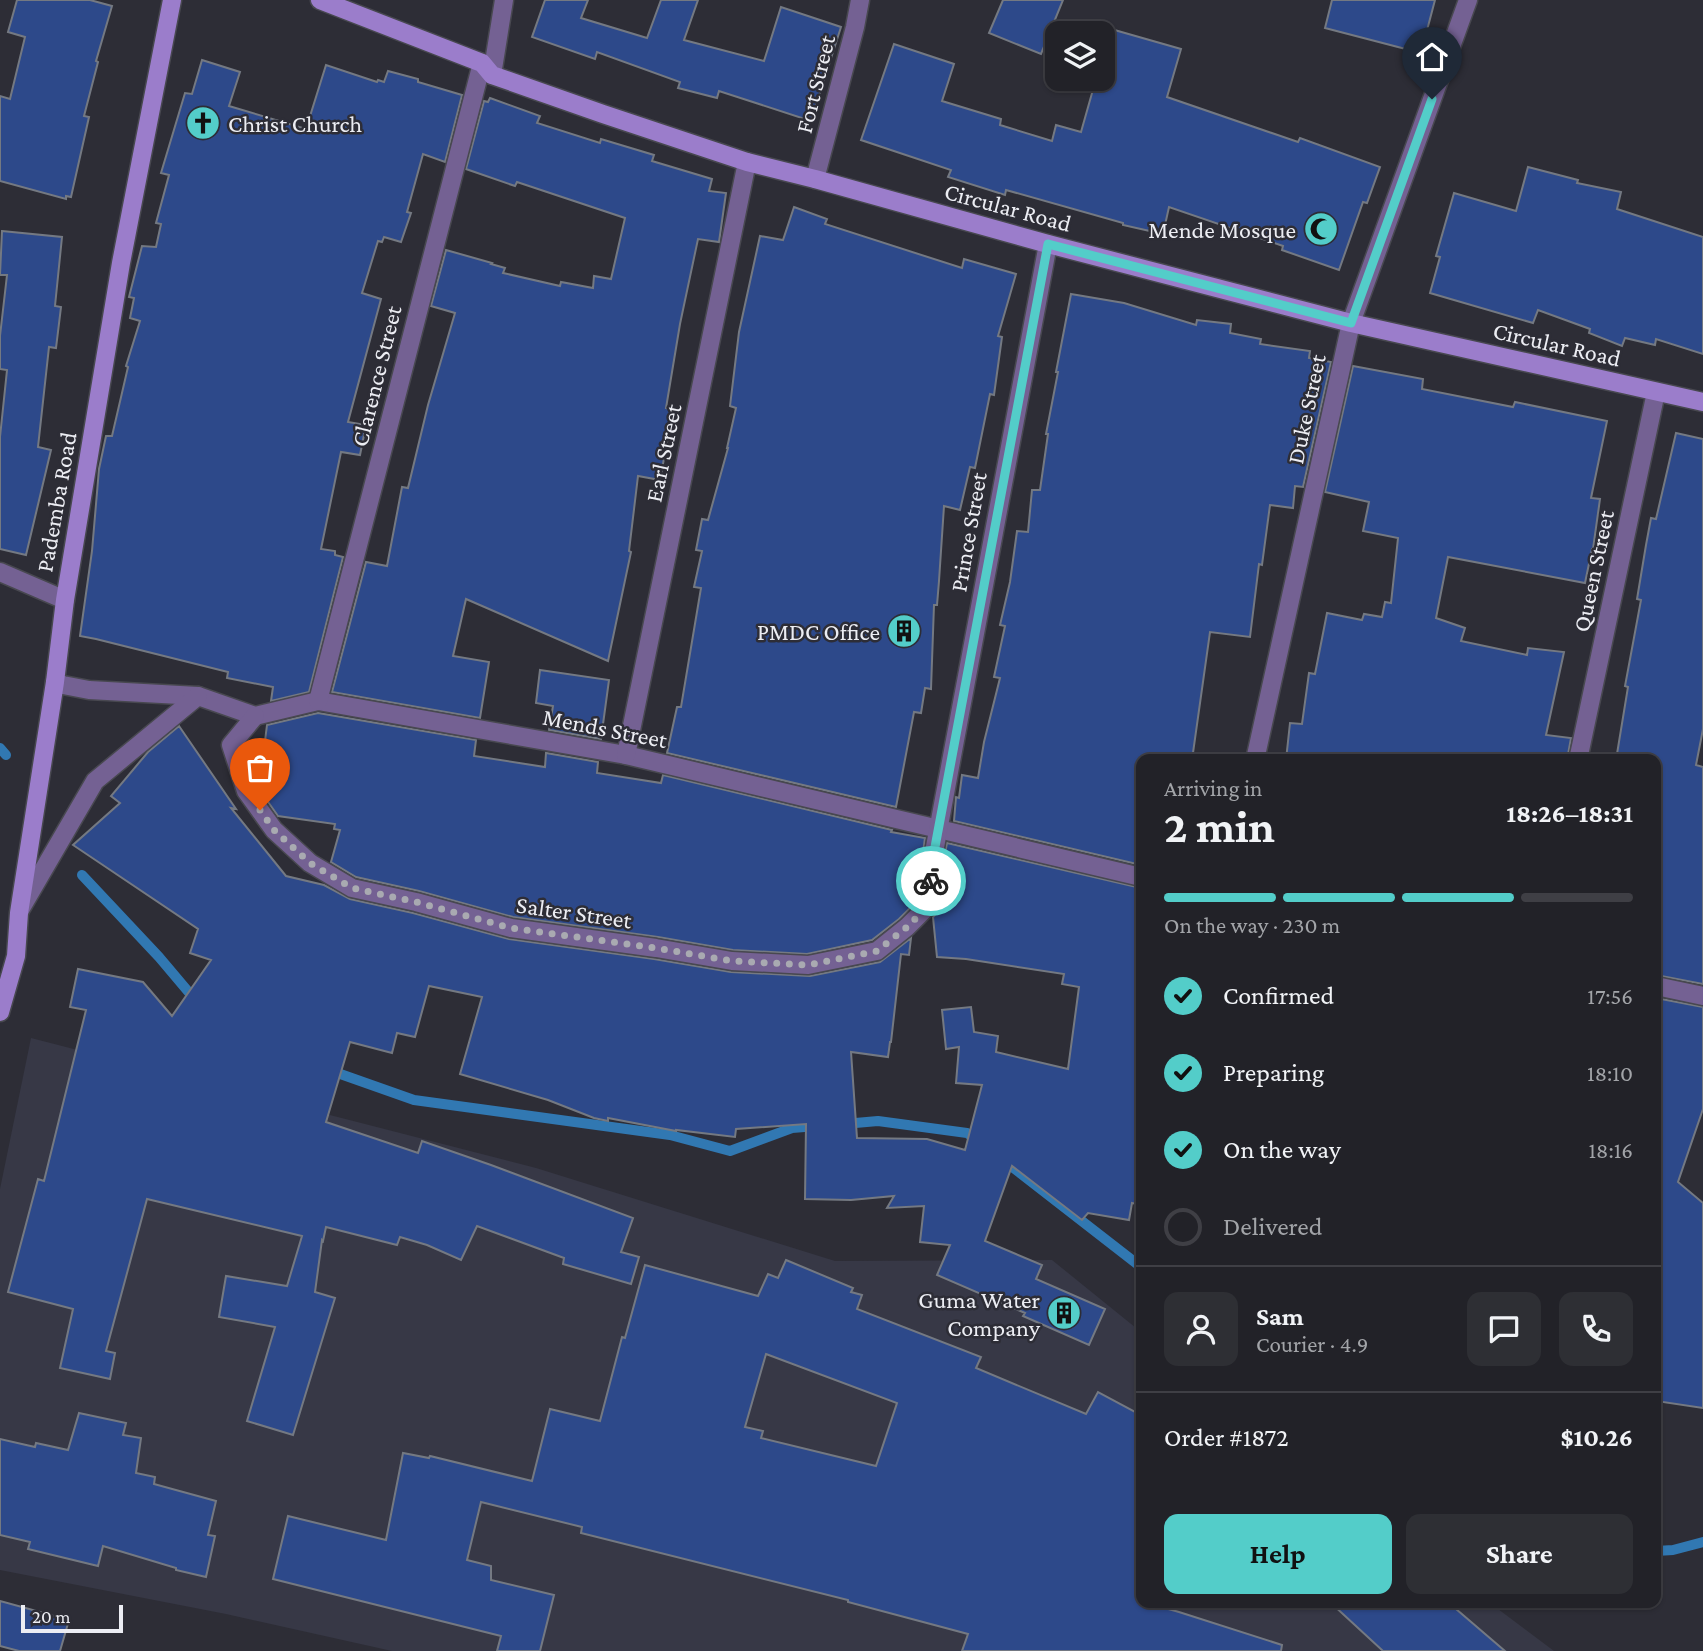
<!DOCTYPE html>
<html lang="en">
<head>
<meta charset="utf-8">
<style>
	:root { --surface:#222228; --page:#2e2f34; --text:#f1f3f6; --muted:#a2a4a8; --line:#3f3f45; --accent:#53cdc9 }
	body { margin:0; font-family:"Crimson Pro",serif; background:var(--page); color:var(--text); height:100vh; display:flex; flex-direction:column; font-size:26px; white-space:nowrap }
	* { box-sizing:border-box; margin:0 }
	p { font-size:23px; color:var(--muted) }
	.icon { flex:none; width:38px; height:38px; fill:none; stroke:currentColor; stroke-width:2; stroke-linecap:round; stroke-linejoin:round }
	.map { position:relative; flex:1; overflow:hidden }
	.side { position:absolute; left:1136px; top:754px; width:525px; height:854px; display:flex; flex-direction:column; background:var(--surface); border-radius:14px; box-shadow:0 2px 5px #0004,0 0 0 2px var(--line) }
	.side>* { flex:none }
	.tools { position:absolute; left:1045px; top:21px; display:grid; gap:14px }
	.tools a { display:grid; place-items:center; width:70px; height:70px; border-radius:14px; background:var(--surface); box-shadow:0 2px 5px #0004,0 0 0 2px var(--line); font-size:35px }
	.scale { position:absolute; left:21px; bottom:18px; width:102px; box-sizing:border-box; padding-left:7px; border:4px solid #ecedf3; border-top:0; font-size:19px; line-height:24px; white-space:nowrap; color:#ecedf3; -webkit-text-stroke:5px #2d2d36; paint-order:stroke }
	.pin { position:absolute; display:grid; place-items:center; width:60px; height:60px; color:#fff; margin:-72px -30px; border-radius:50% 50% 50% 0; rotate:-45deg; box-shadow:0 0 7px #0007 }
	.pin .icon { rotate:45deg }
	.courier { position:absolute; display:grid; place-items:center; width:70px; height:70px; margin:-35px; border:5px solid #53cdc9; border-radius:50%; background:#fff; color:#222; box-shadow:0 2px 9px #0007 }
	.headline em { font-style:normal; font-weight:700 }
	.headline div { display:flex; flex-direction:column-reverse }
	.headline { display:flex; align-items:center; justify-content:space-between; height:119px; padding:0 28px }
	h1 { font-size:46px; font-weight:700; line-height:52px }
	.bar { display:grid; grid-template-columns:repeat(4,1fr); gap:10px 7px; align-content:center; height:84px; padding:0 28px }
	.bar i { height:9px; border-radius:5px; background:var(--line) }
	.bar .selected { background:var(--accent) }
	.bar p { grid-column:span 4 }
	.line { display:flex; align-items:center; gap:18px; padding:0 28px; border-top:2px solid var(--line) }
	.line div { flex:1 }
	.round { display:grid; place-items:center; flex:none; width:74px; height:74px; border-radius:14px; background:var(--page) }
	ol { padding:0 28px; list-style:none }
	li { display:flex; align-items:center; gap:21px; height:77px }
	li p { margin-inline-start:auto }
	li .icon { padding:7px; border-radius:50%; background:var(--accent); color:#111; stroke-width:4 }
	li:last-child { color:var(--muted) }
	li i { width:38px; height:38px; border:4px solid var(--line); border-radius:50% }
	.button { display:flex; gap:14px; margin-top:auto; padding:14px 28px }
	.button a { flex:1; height:80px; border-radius:14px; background:var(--accent); color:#111; font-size:28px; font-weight:700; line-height:80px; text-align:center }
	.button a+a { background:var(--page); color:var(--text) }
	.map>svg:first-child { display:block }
	.built { fill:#373846 }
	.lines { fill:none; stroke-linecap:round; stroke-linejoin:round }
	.stream { stroke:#3178b2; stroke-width:10 }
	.building { fill:#2d498a; stroke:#747982; stroke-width:2; fill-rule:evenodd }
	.minor-casing { stroke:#484850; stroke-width:21 }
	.secondary-casing { stroke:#484850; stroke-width:21 }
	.minor { stroke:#746193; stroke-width:18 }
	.secondary { stroke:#9b7dcb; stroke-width:18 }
	.done { stroke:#a9aab1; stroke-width:7; stroke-dasharray:0 12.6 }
	.route { stroke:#53cdc9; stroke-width:9 }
	.labels { text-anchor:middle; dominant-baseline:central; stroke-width:5; stroke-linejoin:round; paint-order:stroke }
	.street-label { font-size:24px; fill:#ecedf3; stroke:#2d2d36 }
	.poi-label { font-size:24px; fill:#ecedf3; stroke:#2d2d36; text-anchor:end }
</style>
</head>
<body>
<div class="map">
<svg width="1703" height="1651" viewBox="0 0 1703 1651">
	<rect width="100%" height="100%" fill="#2d2d36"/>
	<!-- built -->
	<polygon class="built" points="31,1038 536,1168 835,1261 1052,1260 1141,1332 1141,1603 1490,1603 1554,1651 392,1651 226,1614 0,1570 0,1189"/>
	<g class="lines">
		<!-- stream -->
		<g class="stream">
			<polyline points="0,748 6,755"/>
			<polyline points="82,875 159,957 197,1002"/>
			<polyline points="329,1070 414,1100 670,1135 730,1151 792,1128 817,1126"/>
			<polyline points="844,1124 878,1121 967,1133 981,1143"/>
			<polyline points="1002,1159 1141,1267"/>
			<polyline points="1656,1551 1673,1550 1703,1542"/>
		</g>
	</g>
	<!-- building -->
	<g class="building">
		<polygon points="17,0 90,0 112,6 96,61 98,62 84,116 89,117 71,197 66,196 66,199 0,181 0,96 10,99 25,37 8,32"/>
		<polygon points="545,0 588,0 581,18 647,38 661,0 698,0 684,40 764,61 781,7 841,27 811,121 719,91 717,98 678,88 680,82 597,52 595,59 532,37"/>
		<polygon points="1003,0 1063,0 1041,54 989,33"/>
		<polygon points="1332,0 1435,0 1421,53 1325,28"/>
		<polygon points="1111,29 1181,49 1167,97 1298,142 1300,138 1380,167 1367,203 1363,202 1339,270 1282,250 1283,246 1169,207 1163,234 1123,225 1123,223 1006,190 1005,195 948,177 951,170 861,140 894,44 954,64 942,101 1001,119 1000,125 1052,141 1056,125 1081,132 1096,79 1102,79 1102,58"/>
		<polygon points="202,60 240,72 229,106 306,129 326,65 377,82 378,80 384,82 388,71 418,79 418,82 462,95 445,162 423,154 407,212 411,213 401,242 384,237 382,242 378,241 362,293 381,299 348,422 366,425 360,455 341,452 321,549 335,551 335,555 343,557 309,692 271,701 273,687 227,678 228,672 96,639 80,636 92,551 99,469 106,436 112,436 128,367 126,366 140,321 130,318 134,298 129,297 142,246 156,247 161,224 156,223 169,175 161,173 185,93 192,94"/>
		<polygon points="490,98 540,116 537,123 600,143 601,139 654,155 652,161 712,179 709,191 726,193 719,242 698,239 680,324 666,408 673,410 660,480 638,476 629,551 631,552 608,661 466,599 453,656 489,662 480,718 332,692 366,562 387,566 402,487 408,488 428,405 455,313 431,306 446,250 492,263 491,264 505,268 503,273 560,286 561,282 593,288 594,276 611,279 625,218 517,182 515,186 466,169 484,101 488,102"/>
		<polygon points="1528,167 1578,180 1577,183 1621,192 1617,209 1703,237 1703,354 1656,339 1655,345 1625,338 1622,346 1589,333 1590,329 1538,310 1533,323 1430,293 1440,257 1436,256 1454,193 1516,211"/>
		<polygon points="794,207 827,219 825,224 962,268 964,259 1016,274 998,336 1002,337 994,395 990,394 975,468 970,467 960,510 944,506 939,581 937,605 934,605 931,689 925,688 921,713 914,712 896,807 667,753 677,707 681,707 701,588 694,587 702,551 696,550 702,519 708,520 728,448 727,448 736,408 730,406 739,332 760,236 783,240"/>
		<polygon points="2,231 62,237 55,306 61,307 56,348 49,347 38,447 51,450 26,555 0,549 0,437 7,370 0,369 0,336 7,275 0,275"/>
		<polygon points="1071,294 1124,303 1196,325 1197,320 1231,324 1230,333 1261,339 1260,344 1310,351 1309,358 1331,362 1303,487 1295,486 1293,508 1270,505 1262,565 1259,564 1250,637 1210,632 1192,760 1141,760 1141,865 954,821 956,797 959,798 962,775 978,778 984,742 1000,678 994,677 1005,626 1000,625 1010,582 1017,531 1028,532 1032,490 1040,490 1048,434 1046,434 1058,372 1056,372"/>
		<polygon points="1353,366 1423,379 1422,389 1513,407 1515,402 1607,421 1591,498 1600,499 1593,549 1592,549 1585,583 1448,557 1436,618 1465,628 1461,641 1527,655 1528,648 1564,652 1546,735 1571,738 1567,760 1286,760 1290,723 1302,724 1309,673 1315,674 1327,613 1362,620 1364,614 1382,617 1385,602 1391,603 1398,538 1363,531 1369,502 1325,492"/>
		<polygon points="1676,433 1703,439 1703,729 1696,765 1703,767 1703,984 1656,975 1656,760 1616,760 1628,687 1625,686 1641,600 1637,599 1646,545 1651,518 1656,519"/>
		<polygon points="540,670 609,680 601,739 549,730 553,706 536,703"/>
		<polygon points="318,713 476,740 474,756 545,767 546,753 598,762 597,773 661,783 663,775 892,830 891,832 925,838 916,902 899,919 872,940 807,954 733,950 658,937 513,917 419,891 356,877 331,862 340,830 334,829 335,824 278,816 259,789 267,725"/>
		<polygon points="179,726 236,809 231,808 286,876 324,885 350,899 413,913 509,939 654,959 731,972 810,976 880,962 911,938 909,955 901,954 891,1042 890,1042 888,1057 851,1052 857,1138 927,1139 965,1150 982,1085 956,1083 959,1047 946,1049 942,1010 971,1007 974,1032 998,1036 996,1052 1068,1069 1079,987 1062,984 1064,974 966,959 937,957 933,917 939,911 941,905 943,864 947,843 1141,888 1141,1205 1132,1203 1129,1220 1088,1213 1082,1220 1012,1166 985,1241 1042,1265 1036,1279 1105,1309 1089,1345 1023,1316 1025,1313 937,1275 950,1245 920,1242 924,1206 887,1208 894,1196 851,1200 805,1199 806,1124 736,1129 735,1137 676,1130 676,1131 608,1118 608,1121 594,1118 548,1100 460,1074 482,997 429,986 415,1037 397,1033 392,1053 350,1042 326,1122 418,1153 422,1141 491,1165 633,1218 621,1252 639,1257 631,1284 563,1264 564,1258 477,1226 461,1260 427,1245 400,1237 397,1245 326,1227 323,1241 322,1240 315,1292 335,1298 293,1435 247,1421 275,1327 219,1317 226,1276 287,1286 302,1236 147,1199 106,1351 115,1353 110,1379 60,1368 73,1309 8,1292 38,1179 44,1181 86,1010 70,1007 78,969 143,982 172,1016 211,960 190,953 198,929 73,845 120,803 111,796 148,752"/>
		<polygon points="1656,998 1703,1007 1703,1109 1678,1182 1703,1203 1703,1408 1656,1401"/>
		<path d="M786,1260l67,28 -2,4 11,3 -5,14 124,48 -5,11 110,46 12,-22 43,23v188h6l32,9 103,33 -1,6h-319l6,-17 -120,-32v-2l-267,-67 1,-6 -101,-25 -14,58 24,6v14l63,15 -14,56h-43l4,-15 -228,-57 15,-63 98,24 17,-87 26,5 1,-2 102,25 18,-72 50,12 22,-84 3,1 20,-73 113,31 10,-22 10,4zM766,1354l131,49 -21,63 -115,-28 2,-7 -18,-4z"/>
		<polygon points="79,1413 126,1423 123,1435 141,1438 136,1473 155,1477 154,1484 216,1501 208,1535 215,1536 206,1577 176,1570 176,1568 103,1546 98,1566 28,1549 30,1542 0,1535 0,1439 35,1447 36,1443 68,1450"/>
		<polygon points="0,1601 69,1620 60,1651 19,1651 0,1646"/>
		<polygon points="1331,1603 1449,1603 1505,1651 1383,1651"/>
	</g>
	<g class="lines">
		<!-- minor casing -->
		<g class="minor-casing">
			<g id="minor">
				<polyline points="492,75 504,0"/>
				<polyline points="815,179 855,27 860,0"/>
				<polyline points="0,572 65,600"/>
				<polyline points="55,682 63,685 89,690 198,696 255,716 318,701 626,755 1141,877"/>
				<polyline points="318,701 482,63"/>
				<polyline points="255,716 231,745 246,791 274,830 310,863 352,888 416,902 511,928 656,948 732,961 808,965 877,951 907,927 930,904 932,863 1048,244"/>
				<polyline points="626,755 747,162"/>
				<polyline points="1255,760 1351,323 1468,0"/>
				<polyline points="1578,760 1656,392"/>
				<polyline points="20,910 95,781 198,696"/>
				<polyline points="1656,986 1703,996"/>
			</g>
		</g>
		<!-- secondary casing -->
		<g class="secondary-casing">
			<g id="secondary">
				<polyline points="320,0 482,63 492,75 603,114 747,162 815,179 1048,244 1351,323 1703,402"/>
				<polyline points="0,1012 16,956 19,913 55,682 65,600 121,263 172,0"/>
			</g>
		</g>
		<!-- minor -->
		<use href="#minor" class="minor"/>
		<!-- secondary -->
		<use href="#secondary" class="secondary"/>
	</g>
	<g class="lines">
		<!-- done -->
		<polyline class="done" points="260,810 274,830 310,863 352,888 416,902 511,928 656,948 732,961 808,965 877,951 907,927 930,904 931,881"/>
		<!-- route -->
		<polyline class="route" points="931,881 932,863 1048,244 1351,323 1432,99"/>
	</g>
	<!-- icons -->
	<defs>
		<g id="church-disc" transform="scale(1.75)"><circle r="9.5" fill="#53cdc9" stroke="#2d2d36"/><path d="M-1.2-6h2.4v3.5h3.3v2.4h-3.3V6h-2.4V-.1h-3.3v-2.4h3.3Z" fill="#111"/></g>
		<g id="mosque-disc" transform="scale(1.75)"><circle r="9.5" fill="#53cdc9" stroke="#2d2d36"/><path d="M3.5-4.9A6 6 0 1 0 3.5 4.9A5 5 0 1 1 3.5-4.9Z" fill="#111"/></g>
		<g id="building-disc" transform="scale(1.75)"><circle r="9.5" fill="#53cdc9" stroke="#2d2d36"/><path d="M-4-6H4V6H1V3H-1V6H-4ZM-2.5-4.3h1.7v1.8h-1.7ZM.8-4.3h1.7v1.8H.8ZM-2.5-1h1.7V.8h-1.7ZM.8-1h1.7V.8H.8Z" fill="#111"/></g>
	</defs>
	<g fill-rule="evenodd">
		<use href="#church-disc" x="203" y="123"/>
		<use href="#mosque-disc" x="1321" y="229"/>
		<use href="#building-disc" x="904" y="631"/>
		<use href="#building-disc" x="1064" y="1313"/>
	</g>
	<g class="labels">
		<!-- street labels -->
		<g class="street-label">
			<text transform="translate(815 84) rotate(-76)">Fort Street</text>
			<text transform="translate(1008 207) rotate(15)">Circular Road</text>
			<text transform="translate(1557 344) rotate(13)">Circular Road</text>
			<text transform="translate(376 376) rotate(-76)">Clarence Street</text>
			<text transform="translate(1306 409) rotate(-78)">Duke Street</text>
			<text transform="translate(663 453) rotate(-78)">Earl Street</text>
			<text transform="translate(56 502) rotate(-80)">Pademba Road</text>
			<text transform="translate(968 532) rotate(-80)">Prince Street</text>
			<text transform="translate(1593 571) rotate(-78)">Queen Street</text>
			<text transform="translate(605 728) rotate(11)">Mends Street</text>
			<text transform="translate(574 912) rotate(8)">Salter Street</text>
		</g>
		<!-- poi labels -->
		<g class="poi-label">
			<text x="228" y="123" text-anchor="start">Christ Church</text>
			<text x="1296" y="229">Mende Mosque</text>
			<text x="880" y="631">PMDC Office</text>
			<text x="1040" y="1299">Guma Water<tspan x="1040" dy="28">Company</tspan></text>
		</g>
	</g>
</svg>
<div class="tools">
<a><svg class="icon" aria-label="layers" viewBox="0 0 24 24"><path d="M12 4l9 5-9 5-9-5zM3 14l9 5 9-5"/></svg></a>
</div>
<div class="scale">20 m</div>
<div class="pin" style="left:260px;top:810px;background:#ea580c"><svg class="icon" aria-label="bag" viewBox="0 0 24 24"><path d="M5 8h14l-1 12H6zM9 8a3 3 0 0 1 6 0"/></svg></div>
<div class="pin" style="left:1432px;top:99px;background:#1f2937"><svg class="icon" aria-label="home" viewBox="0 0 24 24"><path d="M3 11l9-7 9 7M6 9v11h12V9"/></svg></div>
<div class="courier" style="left:931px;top:881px"><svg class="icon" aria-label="bike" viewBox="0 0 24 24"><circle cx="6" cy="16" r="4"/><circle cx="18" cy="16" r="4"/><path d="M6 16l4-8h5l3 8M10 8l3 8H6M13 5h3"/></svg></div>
<section class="side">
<div class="headline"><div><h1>2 min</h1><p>Arriving in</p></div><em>18:26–18:31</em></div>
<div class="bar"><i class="selected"></i><i class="selected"></i><i class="selected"></i><i></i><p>On the way · 230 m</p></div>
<ol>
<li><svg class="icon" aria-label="check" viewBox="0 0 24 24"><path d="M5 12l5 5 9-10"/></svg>Confirmed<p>17:56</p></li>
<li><svg class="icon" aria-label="check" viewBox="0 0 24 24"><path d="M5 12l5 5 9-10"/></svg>Preparing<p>18:10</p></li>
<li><svg class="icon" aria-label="check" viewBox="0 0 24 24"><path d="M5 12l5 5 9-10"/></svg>On the way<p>18:16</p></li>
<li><i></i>Delivered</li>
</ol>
<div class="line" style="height:126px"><a class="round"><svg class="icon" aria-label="person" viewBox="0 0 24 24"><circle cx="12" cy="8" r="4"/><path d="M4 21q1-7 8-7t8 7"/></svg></a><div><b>Sam</b><p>Courier · 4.9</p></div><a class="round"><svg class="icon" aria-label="chat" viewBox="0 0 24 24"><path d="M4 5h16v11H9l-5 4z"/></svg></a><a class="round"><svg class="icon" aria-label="phone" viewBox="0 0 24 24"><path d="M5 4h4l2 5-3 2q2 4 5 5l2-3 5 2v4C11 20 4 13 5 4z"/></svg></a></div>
<div class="line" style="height:91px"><div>Order #1872</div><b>$10.26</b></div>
<div class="button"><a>Help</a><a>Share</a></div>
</section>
</div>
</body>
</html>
